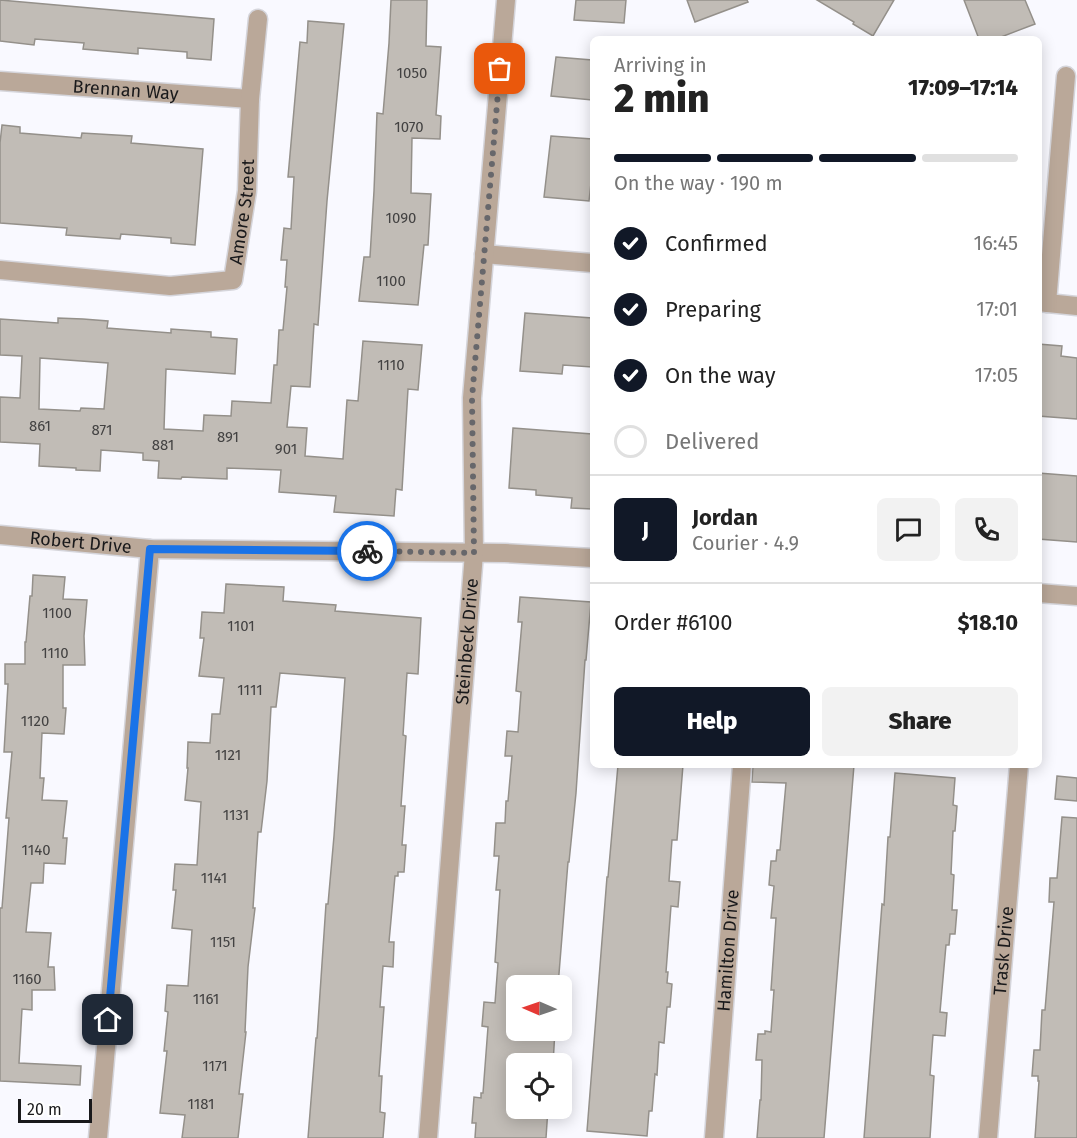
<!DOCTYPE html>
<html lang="en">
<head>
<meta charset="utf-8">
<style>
	:root { --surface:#fff; --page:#f2f2f2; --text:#222; --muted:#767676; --line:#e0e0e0; --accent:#111827 }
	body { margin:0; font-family:"Fira Sans",sans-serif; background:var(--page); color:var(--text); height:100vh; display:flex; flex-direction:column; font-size:22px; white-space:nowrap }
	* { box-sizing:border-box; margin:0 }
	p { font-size:20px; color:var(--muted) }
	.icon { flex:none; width:33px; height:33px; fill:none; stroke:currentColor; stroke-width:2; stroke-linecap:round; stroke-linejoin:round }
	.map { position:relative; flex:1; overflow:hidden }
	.drawer { position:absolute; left:590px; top:36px; width:452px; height:732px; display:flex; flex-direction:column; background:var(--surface); border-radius:9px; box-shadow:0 3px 15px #0003 }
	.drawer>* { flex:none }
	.needle { width:39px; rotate:272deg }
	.buttons { position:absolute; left:506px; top:975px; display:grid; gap:12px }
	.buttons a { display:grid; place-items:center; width:66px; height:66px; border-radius:9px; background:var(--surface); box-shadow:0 3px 15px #0003; font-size:30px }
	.scale { position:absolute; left:18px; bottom:15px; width:74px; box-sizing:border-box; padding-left:6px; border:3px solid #19191b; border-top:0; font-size:16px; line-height:21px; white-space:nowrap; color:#19191b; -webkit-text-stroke:4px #fff; paint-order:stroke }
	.pin { position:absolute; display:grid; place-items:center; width:51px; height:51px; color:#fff; margin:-26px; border-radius:12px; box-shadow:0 3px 9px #0006 }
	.courier { position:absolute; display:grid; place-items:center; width:60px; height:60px; margin:-30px; border:4px solid #1a73e8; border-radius:50%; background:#fff; color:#222; box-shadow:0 2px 8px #0007 }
	.head em { font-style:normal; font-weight:800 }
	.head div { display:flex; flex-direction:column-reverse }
	.head { display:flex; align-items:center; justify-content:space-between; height:102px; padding:0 24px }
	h1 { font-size:39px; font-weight:800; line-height:45px }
	.bar { display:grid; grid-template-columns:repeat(4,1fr); gap:9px 6px; align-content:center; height:72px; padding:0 24px }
	.bar i { height:8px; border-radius:4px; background:var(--line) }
	.bar .selected { background:var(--accent) }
	.bar p { grid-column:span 4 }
	.line { display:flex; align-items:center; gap:15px; padding:0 24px; border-top:2px solid var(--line) }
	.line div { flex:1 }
	.round { display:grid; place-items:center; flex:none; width:63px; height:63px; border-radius:9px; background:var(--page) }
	ol { padding:0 24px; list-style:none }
	li { display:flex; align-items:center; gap:18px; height:66px }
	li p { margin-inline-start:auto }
	li .icon { padding:6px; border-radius:50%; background:var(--accent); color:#fff; stroke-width:4 }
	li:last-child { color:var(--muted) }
	li i { width:33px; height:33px; border:3px solid var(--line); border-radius:50% }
	.action { display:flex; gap:12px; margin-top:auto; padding:12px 24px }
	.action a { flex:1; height:69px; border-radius:9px; background:var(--accent); color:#fff; font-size:24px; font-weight:800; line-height:69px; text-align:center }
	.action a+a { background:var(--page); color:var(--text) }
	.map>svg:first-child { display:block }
	.building { fill:#c1bcb6; stroke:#94908a; stroke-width:1.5; fill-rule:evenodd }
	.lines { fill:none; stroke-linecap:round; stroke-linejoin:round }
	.street-casing { stroke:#d5d5db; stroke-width:21 }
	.street { stroke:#baa899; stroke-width:18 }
	.done { stroke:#67676b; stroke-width:6; stroke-dasharray:0 10.8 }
	.route { stroke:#1a73e8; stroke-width:8 }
	.labels { text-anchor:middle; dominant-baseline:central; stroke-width:6; stroke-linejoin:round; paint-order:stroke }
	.number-label { font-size:15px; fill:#434242 }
	.street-label { font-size:18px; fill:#19191b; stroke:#fff }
</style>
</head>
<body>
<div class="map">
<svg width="1077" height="1138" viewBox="0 0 1077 1138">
	<rect width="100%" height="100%" fill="#f9f9ff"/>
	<!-- building -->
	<g class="building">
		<polygon points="0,0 214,19 211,60 187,58 187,52 138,48 138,54 83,49 84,43 35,39 34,45 0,41"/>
		<polygon points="391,0 427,0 426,46 441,47 436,115 441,116 440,139 412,138 411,193 431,194 428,245 424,245 418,305 359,301 364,257 370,257 374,191 377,113 383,114 389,43"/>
		<polygon points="576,0 626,0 624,23 574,20"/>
		<polygon points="687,0 747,0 748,2 695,22"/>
		<polygon points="817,0 894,0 873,36 853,24 854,22"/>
		<polygon points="964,0 1025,0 1035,24 996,39 979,39"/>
		<path d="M308,21l36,3 -17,177 -9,124 -4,-1 -4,63 -19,-1 -4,41 20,1 -2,28 38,3 4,-59 11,1 5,-60 59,4 -4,45 -10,-1 -6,101 -6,-1 -2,27 -60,-4 2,-16 -57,-4 2,-22 -54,-2v11l-45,-2 -1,2 -23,-1 1,-17 -16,-1v-7l-42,-3 -1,21 -24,-1v-2l-37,-2 1,-22 -40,-2v-45l20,1 2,-42 -22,-1v-36l58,4v-5l25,1 25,2 -1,7 64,5v-4l40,3v5l26,2 -2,35 -69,-5 -2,60 39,2 1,-16 27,1 1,-15 39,2 3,-38h3l2,-35h4l4,-43h-2l2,-27h-6l3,-32 7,1 3,-52h-6l12,-135 7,1zM40,358l68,5 -4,46 -23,-1 -1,3 -41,-2z"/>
		<polygon points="556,57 592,60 592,100 551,96"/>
		<polygon points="2,125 20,127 20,133 81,138 82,133 132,136 131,143 203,149 195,245 171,243 171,238 121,234 120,239 66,235 67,228 0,223 0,143"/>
		<polygon points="551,136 592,139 592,174 589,201 544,197"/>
		<polygon points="525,313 592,318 592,367 563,365 562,374 520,371"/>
		<polygon points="1038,344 1062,346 1061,356 1077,358 1077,419 1038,416"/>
		<polygon points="513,428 592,434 592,509 571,508 572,498 536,495 536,490 509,488"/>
		<polygon points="1038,473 1077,476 1077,542 1038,539"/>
		<polygon points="33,575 65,577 63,599 87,600 84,636 85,665 63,665 63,708 66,708 64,734 42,733 40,778 44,778 42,800 67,801 63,838 67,838 65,864 44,863 43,883 31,883 26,932 51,933 48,967 54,967 55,990 32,990 32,1010 22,1009 19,1063 81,1066 80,1085 0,1081 0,908 2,908 9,818 6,818 12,752 4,752 8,684 5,684 5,664 25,664 25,642 26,642 30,596 32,596"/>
		<polygon points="226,584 284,587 283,601 336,605 335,611 421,618 418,674 407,673 403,735 406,736 401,806 405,806 402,845 406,845 404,872 398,872 398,876 395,876 389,942 394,942 393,967 383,966 380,1007 384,1007 379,1076 382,1076 380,1112 385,1113 383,1138 308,1138 316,1038 317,1038 326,904 328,904 334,836 345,678 280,673 276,707 271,707 267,781 261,832 258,832 253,908 255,908 248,967 245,1032 246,1032 239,1094 243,1094 238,1138 182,1138 185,1115 160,1113 167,1051 164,1051 168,1012 165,1011 167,985 188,986 192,930 172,928 176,890 173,890 175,864 197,865 201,802 185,800 188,768 187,768 188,742 210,743 212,714 220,714 224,678 199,676 204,638 200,638 202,612 224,613"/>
		<polygon points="520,597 591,602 586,660 585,660 576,793 569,862 568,862 558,986 516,986 516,1030 555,1030 553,1064 516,1064 516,1108 548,1108 546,1138 475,1138 476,1123 472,1123 474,1097 481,1098 481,1093 483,1093 488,1027 482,1026 484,1002 495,1003 498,963 495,962 500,890 496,890 499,856 494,856 496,823 505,823 506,801 508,801 512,756 505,756 507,731 518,732 521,692 516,691 522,622 518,622"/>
		<polygon points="618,765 683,765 677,840 672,840 669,881 680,882 678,907 671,906 666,972 668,972 667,983 672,984 670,1007 667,1007 664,1043 659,1042 657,1075 655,1074 652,1111 649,1111 647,1136 587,1131 607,877 608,877"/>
		<polygon points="753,765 854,765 824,1138 757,1138 760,1100 761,1100 762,1060 756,1060 758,1034 765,1034 765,1031 771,1032 774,990 771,990 776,918 771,918 774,886 769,885 771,861 776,861 777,850 780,850 786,783 752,782"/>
		<polygon points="895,773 955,778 953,805 957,806 955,831 953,831 951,874 954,875 952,910 957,910 955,934 950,934 949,945 946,945 940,1012 947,1013 945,1036 933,1035 930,1075 934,1076 930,1138 864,1138 882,904 884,905 888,837 890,837"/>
		<polygon points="1057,776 1077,778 1077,801 1055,799"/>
		<polygon points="1062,817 1077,818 1077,1138 1035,1138 1039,1081 1038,1081 1038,1076 1032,1076 1034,1050 1040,1050 1042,1010 1045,1010 1054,902 1049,902 1050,878 1057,878"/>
	</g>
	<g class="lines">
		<!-- street casing -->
		<g class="street-casing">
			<g id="street">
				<path id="s1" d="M0,81l250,18"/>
				<polyline points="484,254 592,263"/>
				<path id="s2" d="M0,270l170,16 63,-6 14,-89 3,-92 8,-80"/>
				<polyline points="1038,302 1077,306"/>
				<polyline points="1047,303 1066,76"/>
				<path id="s3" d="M0,535l150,14 355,4 87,5"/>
				<polyline points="1038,593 1077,596"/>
				<polyline points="98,1138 150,549"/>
				<path id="s4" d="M428,1138l46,-585 -2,-155 34,-398"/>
				<path id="s5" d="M714,1138l28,-373"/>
				<path id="s6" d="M988,1138l31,-373"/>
			</g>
		</g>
		<!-- street -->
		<use href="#street" class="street"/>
	</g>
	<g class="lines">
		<!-- done -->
		<polyline class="done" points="367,551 474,553 472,398 500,69"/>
		<!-- route -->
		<polyline class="route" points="108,1020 150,549 367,551"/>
	</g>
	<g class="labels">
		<!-- number labels -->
		<g class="number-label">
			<text x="412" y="73">1050</text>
			<text x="409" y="127">1070</text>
			<text x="401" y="218">1090</text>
			<text x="391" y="281">1100</text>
			<text x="391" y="365">1110</text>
			<text x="40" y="426">861</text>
			<text x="102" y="430">871</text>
			<text x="228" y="437">891</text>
			<text x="163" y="445">881</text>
			<text x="286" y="449">901</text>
			<text x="57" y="613">1100</text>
			<text x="241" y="626">1101</text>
			<text x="55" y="653">1110</text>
			<text x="250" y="690">1111</text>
			<text x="35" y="721">1120</text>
			<text x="228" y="755">1121</text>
			<text x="236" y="815">1131</text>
			<text x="36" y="850">1140</text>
			<text x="214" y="878">1141</text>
			<text x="223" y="942">1151</text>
			<text x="27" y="979">1160</text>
			<text x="206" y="999">1161</text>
			<text x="215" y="1066">1171</text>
			<text x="201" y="1104">1181</text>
		</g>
		<!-- street labels -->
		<g class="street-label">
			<text stroke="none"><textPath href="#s1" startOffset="126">Brennan Way</textPath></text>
			<text stroke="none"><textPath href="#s2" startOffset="303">Amore Street</textPath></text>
			<text stroke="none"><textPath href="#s3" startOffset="81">Robert Drive</textPath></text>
			<text stroke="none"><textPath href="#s4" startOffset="498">Steinbeck Drive</textPath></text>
			<text stroke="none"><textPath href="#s5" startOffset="188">Hamilton Drive</textPath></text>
			<text stroke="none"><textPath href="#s6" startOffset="188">Trask Drive</textPath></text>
		</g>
	</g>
</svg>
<div class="buttons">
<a><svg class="needle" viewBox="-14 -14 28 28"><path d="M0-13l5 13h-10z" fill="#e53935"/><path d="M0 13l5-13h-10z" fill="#767676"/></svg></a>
<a><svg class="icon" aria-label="locate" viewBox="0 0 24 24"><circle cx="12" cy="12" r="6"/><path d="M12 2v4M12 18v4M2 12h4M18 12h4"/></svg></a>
</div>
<div class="scale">20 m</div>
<div class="pin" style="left:500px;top:69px;background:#ea580c"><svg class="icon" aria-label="bag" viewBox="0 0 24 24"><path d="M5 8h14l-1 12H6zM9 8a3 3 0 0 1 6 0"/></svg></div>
<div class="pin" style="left:108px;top:1020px;background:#1f2937"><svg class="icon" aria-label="home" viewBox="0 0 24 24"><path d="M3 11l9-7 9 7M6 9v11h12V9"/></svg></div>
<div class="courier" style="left:367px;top:551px"><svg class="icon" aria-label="bike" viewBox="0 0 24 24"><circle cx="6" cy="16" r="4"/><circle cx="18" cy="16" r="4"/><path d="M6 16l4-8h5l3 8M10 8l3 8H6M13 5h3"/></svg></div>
<section class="drawer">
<div class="head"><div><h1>2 min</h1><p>Arriving in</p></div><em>17:09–17:14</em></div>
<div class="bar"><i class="selected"></i><i class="selected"></i><i class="selected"></i><i></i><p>On the way · 190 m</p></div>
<ol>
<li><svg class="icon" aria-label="check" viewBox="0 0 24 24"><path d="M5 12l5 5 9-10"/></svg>Confirmed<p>16:45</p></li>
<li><svg class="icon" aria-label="check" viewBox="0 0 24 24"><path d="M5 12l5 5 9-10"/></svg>Preparing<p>17:01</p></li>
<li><svg class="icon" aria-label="check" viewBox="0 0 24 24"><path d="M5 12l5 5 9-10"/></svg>On the way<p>17:05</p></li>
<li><i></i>Delivered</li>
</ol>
<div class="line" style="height:108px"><b class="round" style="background:var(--accent);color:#fff">J</b><div><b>Jordan</b><p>Courier · 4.9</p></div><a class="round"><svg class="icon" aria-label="chat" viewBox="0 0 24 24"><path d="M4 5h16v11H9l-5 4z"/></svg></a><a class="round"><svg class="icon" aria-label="phone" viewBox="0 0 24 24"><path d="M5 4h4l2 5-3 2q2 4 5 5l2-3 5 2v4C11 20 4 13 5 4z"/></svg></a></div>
<div class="line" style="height:78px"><div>Order #6100</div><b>$18.10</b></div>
<div class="action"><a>Help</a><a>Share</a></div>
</section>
</div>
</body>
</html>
